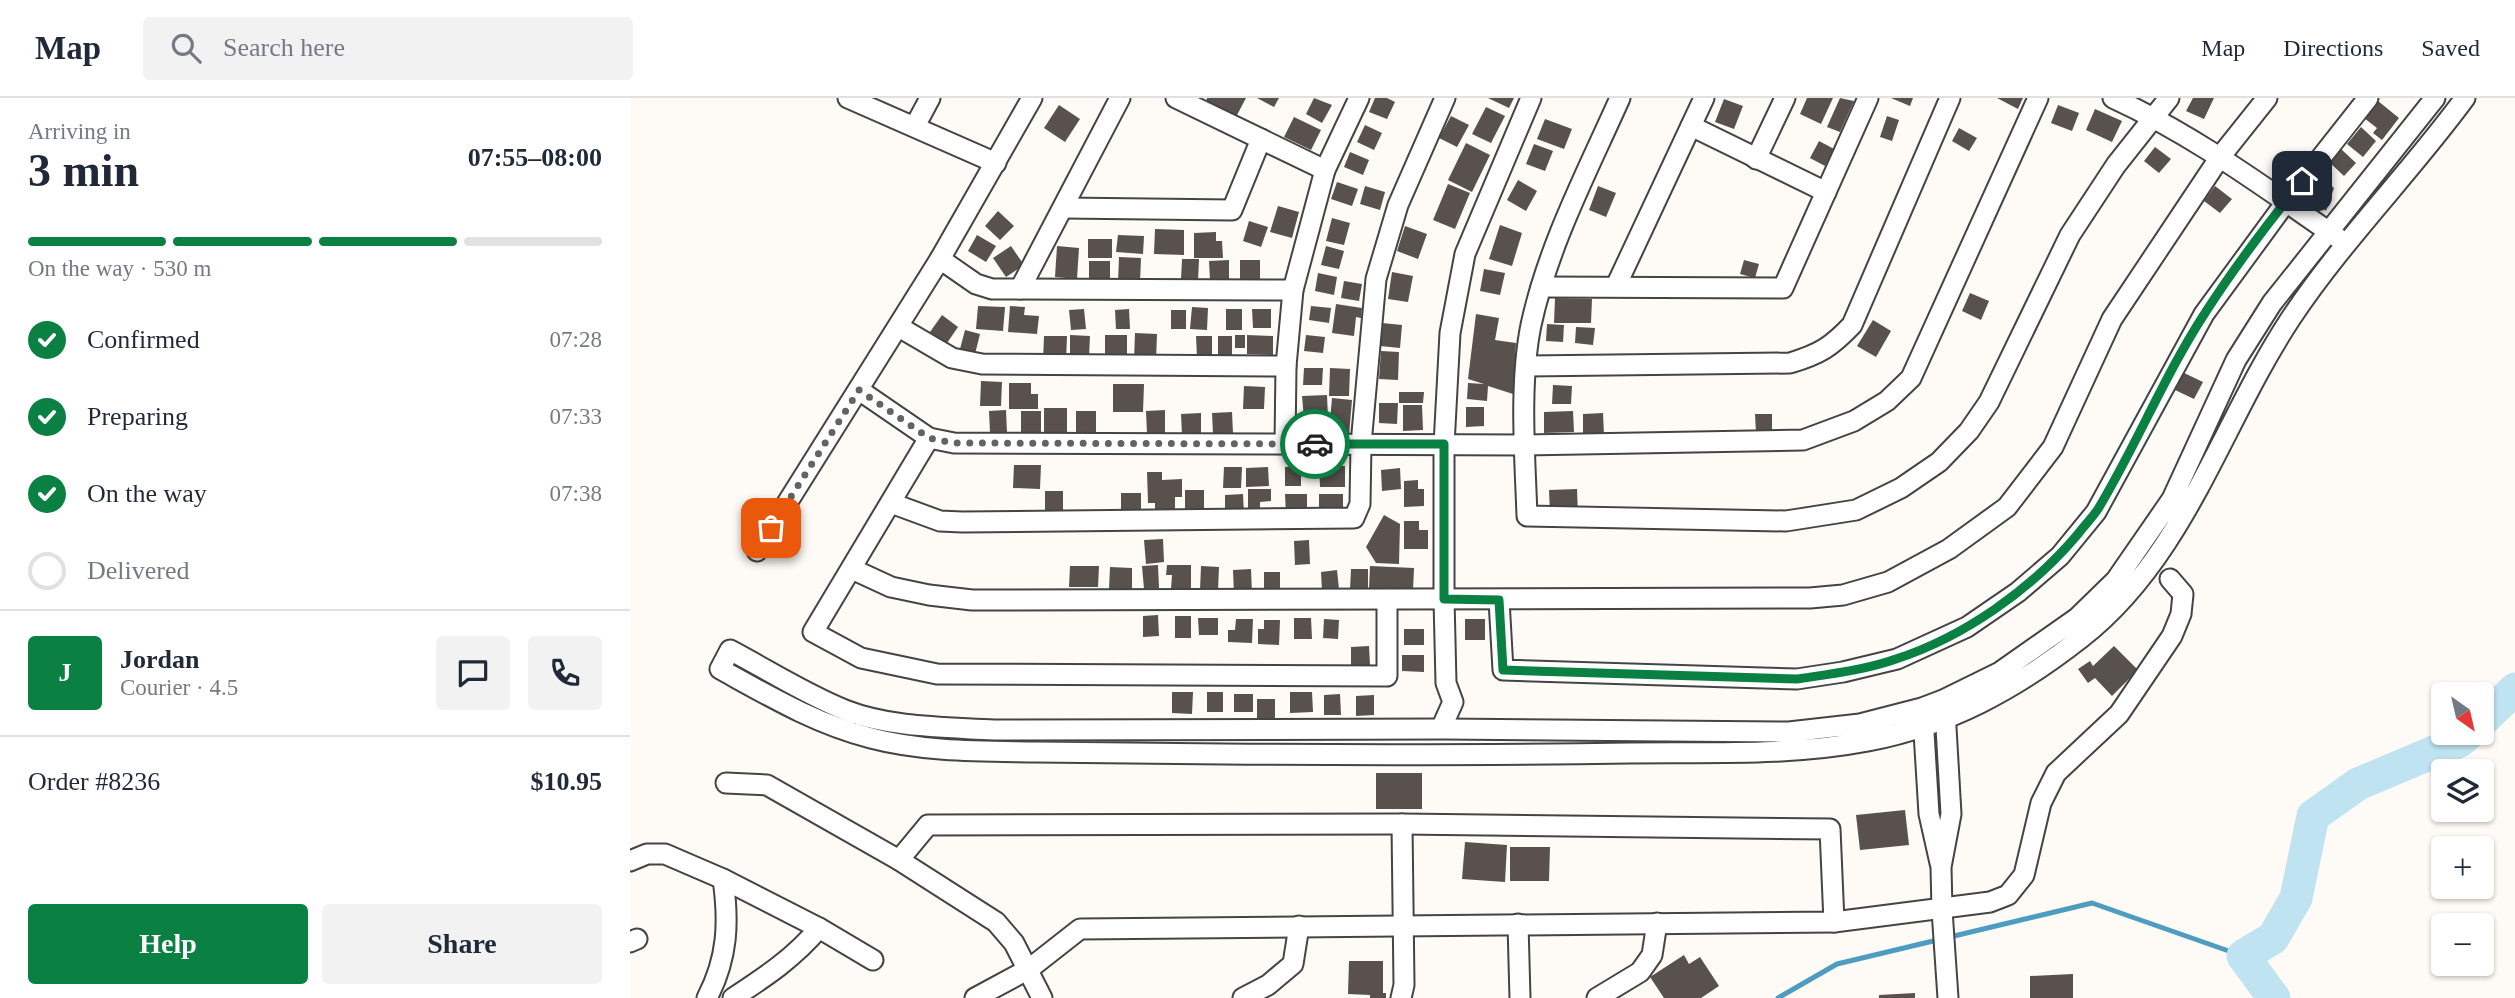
<!DOCTYPE html>
<html lang="en">
<head>
<meta charset="utf-8">
<style>
	:root { --surface:#fff; --page:#f2f2f3; --text:#1f2937; --muted:#747a83; --line:#e0e1e3; --accent:#0b8043 }
	body { margin:0; font-family:Georgia,serif; background:var(--page); color:var(--text); height:100vh; display:flex; flex-direction:column; font-size:26px; white-space:nowrap }
	* { box-sizing:border-box; margin:0 }
	p { font-size:23px; color:var(--muted) }
	.icon { flex:none; width:38px; height:38px; fill:none; stroke:currentColor; stroke-width:2; stroke-linecap:round; stroke-linejoin:round }
	.map { position:relative; flex:1; overflow:hidden }
	.panel { display:flex; flex-direction:column; background:var(--surface); width:630px }
	.panel>* { flex:none }
	.needle { width:46px; rotate:146deg }
	.controls { position:absolute; left:1801px; top:584px; display:grid; gap:14px }
	.controls a { display:grid; place-items:center; width:63px; height:63px; border-radius:7px; background:var(--surface); box-shadow:0 2px 5px #0004; font-size:35px }
	.pin { position:absolute; display:grid; place-items:center; width:60px; height:60px; color:#fff; margin:-30px; border-radius:14px; box-shadow:0 4px 10px #0006 }
	.courier { position:absolute; display:grid; place-items:center; width:70px; height:70px; margin:-35px; border:5px solid #0b8043; border-radius:50%; background:#fff; color:#222; box-shadow:0 2px 9px #0007 }
	.overview em { font-style:normal; font-weight:800 }
	.overview div { display:flex; flex-direction:column-reverse }
	.overview { display:flex; align-items:center; justify-content:space-between; height:119px; padding:0 28px }
	h1 { font-size:46px; font-weight:800; line-height:52px }
	.bar { display:grid; grid-template-columns:repeat(4,1fr); gap:10px 7px; align-content:center; height:84px; padding:0 28px }
	.bar i { height:9px; border-radius:5px; background:var(--line) }
	.bar .current { background:var(--accent) }
	.bar p { grid-column:span 4 }
	.line { display:flex; align-items:center; gap:18px; padding:0 28px; border-top:2px solid var(--line) }
	.line div { flex:1 }
	.round { display:grid; place-items:center; flex:none; width:74px; height:74px; border-radius:7px; background:var(--page) }
	ol { padding:0 28px; list-style:none }
	li { display:flex; align-items:center; gap:21px; height:77px }
	li p { margin-inline-start:auto }
	li .icon { padding:7px; border-radius:50%; background:var(--accent); color:#fff; stroke-width:4 }
	li:last-child { color:var(--muted) }
	li i { width:38px; height:38px; border:4px solid var(--line); border-radius:50% }
	.action { display:flex; gap:14px; margin-top:auto; padding:14px 28px }
	.action a { flex:1; height:80px; border-radius:7px; background:var(--accent); color:#fff; font-size:28px; font-weight:800; line-height:80px; text-align:center }
	.action a+a { background:var(--page); color:var(--text) }
	header { display:flex; align-items:center; gap:42px; box-sizing:border-box; height:98px; padding:0 35px; background:var(--surface); border-bottom:2px solid var(--line) }
	header strong { font-size:33px }
	nav { display:flex; gap:38px; margin-inline-start:auto; font-size:24px }
	.search { width:490px; height:63px; background:var(--page); display:flex; align-items:center; gap:18px; box-sizing:border-box; padding:0 24px; border-radius:7px; color:var(--muted); font-size:26px }
	main { display:flex; flex:1; min-height:0 }
	.map>svg:first-child { display:block }
	.lines { fill:none; stroke-linecap:round; stroke-linejoin:round }
	.stream { stroke:#4e9dc0; stroke-width:5 }
	.river { stroke:#bfe3f0; stroke-width:33 }
	.building { fill:#58514e }
	.minor-casing { stroke:#444; stroke-width:23 }
	.minor { stroke:#fff; stroke-width:19 }
	.done { stroke:#646361; stroke-width:7; stroke-dasharray:0 12.6 }
	.route { stroke:#0b8043; stroke-width:9 }
</style>
</head>
<body>
<header>
<strong>Map</strong>
<div class="search"><svg class="icon" aria-label="search" viewBox="0 0 24 24"><circle cx="10" cy="10" r="6"/><path d="M15 15l6 6"/></svg>Search here</div>
<nav><a>Map</a><a>Directions</a><a>Saved</a></nav>
</header>
<main>
<section class="panel">
<div class="overview"><div><h1>3 min</h1><p>Arriving in</p></div><em>07:55–08:00</em></div>
<div class="bar"><i class="current"></i><i class="current"></i><i class="current"></i><i></i><p>On the way · 530 m</p></div>
<ol>
<li><svg class="icon" aria-label="check" viewBox="0 0 24 24"><path d="M5 12l5 5 9-10"/></svg>Confirmed<p>07:28</p></li>
<li><svg class="icon" aria-label="check" viewBox="0 0 24 24"><path d="M5 12l5 5 9-10"/></svg>Preparing<p>07:33</p></li>
<li><svg class="icon" aria-label="check" viewBox="0 0 24 24"><path d="M5 12l5 5 9-10"/></svg>On the way<p>07:38</p></li>
<li><i></i>Delivered</li>
</ol>
<div class="line" style="height:126px"><b class="round" style="background:var(--accent);color:#fff">J</b><div><b>Jordan</b><p>Courier · 4.5</p></div><a class="round"><svg class="icon" aria-label="chat" viewBox="0 0 24 24"><path d="M4 5h16v11H9l-5 4z"/></svg></a><a class="round"><svg class="icon" aria-label="phone" viewBox="0 0 24 24"><path d="M5 4h4l2 5-3 2q2 4 5 5l2-3 5 2v4C11 20 4 13 5 4z"/></svg></a></div>
<div class="line" style="height:91px"><div>Order #8236</div><b>$10.95</b></div>
<div class="action"><a>Help</a><a>Share</a></div>
</section>
<div class="map">
<svg width="1885" height="900" viewBox="0 0 1885 900">
	<rect width="100%" height="100%" fill="#fefbf6"/>
	<g class="lines">
		<!-- stream -->
		<polyline class="stream" points="1148,900 1207,866 1462,805 1613,858"/>
		<!-- river -->
		<g class="river">
			<polyline points="1852,623 1885,591"/>
			<polyline points="1644,900 1613,858 1643,840 1666,800 1683,718 1728,686 1830,643 1839,635"/>
		</g>
	</g>
	<!-- building -->
	<g class="building">
		<polygon points="577,0 616,0 606,19 576,4"/>
		<polygon points="627,0 649,0 644,9"/>
		<polygon points="684,0 702,7 692,25 676,16"/>
		<polygon points="745,0 757,0 765,4 757,21 739,14"/>
		<polygon points="858,0 884,0 879,10"/>
		<polygon points="1177,0 1203,0 1191,26 1170,16"/>
		<polygon points="1210,0 1224,3 1210,34 1197,29"/>
		<polygon points="1261,0 1283,0 1280,8"/>
		<polygon points="1367,0 1393,0 1388,11"/>
		<polygon points="1563,0 1584,0 1574,21 1556,13"/>
		<polygon points="1094,1 1113,8 1104,31 1085,24"/>
		<polygon points="1748,3 1769,20 1752,42 1743,35 1747,30 1734,20"/>
		<polygon points="429,7 450,21 435,44 414,30"/>
		<polygon points="1428,7 1449,15 1442,33 1421,25"/>
		<polygon points="856,9 875,18 861,45 842,36"/>
		<polygon points="1465,11 1492,23 1482,44 1456,32"/>
		<polygon points="821,18 839,27 827,49 809,40"/>
		<polygon points="1257,18 1269,22 1262,43 1250,39"/>
		<polygon points="664,19 691,32 681,52 654,39"/>
		<polygon points="915,21 942,31 934,51 907,41"/>
		<polygon points="735,27 752,35 744,52 727,44"/>
		<polygon points="1731,29 1746,43 1733,59 1717,46"/>
		<polygon points="1329,30 1347,40 1339,53 1322,43"/>
		<polygon points="1189,43 1204,51 1195,68 1180,60"/>
		<polygon points="836,45 860,57 842,94 818,82"/>
		<polygon points="904,46 923,53 915,73 896,66"/>
		<polygon points="1525,49 1541,61 1529,75 1514,63"/>
		<polygon points="1711,51 1726,65 1714,78 1699,64"/>
		<polygon points="720,54 739,62 733,77 714,69"/>
		<polygon points="1688,77 1704,90 1696,113 1677,91"/>
		<polygon points="888,82 907,93 896,113 877,102"/>
		<polygon points="707,84 728,91 722,108 701,101"/>
		<polygon points="818,86 840,95 825,131 803,122"/>
		<polygon points="735,88 755,94 750,112 730,106"/>
		<polygon points="968,88 986,95 976,119 959,112"/>
		<polygon points="1585,88 1602,101 1590,115 1574,103"/>
		<polygon points="648,108 669,114 662,140 640,134"/>
		<polygon points="368,113 384,128 370,142 355,128"/>
		<polygon points="702,120 720,125 714,147 696,143"/>
		<polygon points="619,123 638,129 631,149 613,143"/>
		<polygon points="870,127 892,135 882,168 859,161"/>
		<polygon points="775,128 797,136 788,161 767,153"/>
		<polygon points="525,131 554,132 554,157 524,156"/>
		<polygon points="586,134 586,143 592,143 593,160 564,160 564,135"/>
		<polygon points="347,137 366,148 356,164 338,153"/>
		<polygon points="488,137 514,138 513,156 486,154"/>
		<rect x="458" y="141" width="24" height="19"/>
		<polygon points="381,148 394,167 376,179 363,160"/>
		<polygon points="427,148 449,150 447,181 425,179"/>
		<polygon points="696,148 714,153 709,171 691,167"/>
		<polygon points="489,159 511,160 510,185 488,184"/>
		<polygon points="552,161 569,161 568,183 551,182"/>
		<polygon points="599,162 599,181 580,182 579,163"/>
		<rect x="610" y="162" width="20" height="21"/>
		<polygon points="1114,162 1129,166 1125,180 1110,176"/>
		<polygon points="459,163 480,163 480,181 459,182"/>
		<polygon points="854,171 875,175 870,197 850,193"/>
		<polygon points="762,174 783,178 778,204 758,201"/>
		<polygon points="688,175 707,179 704,197 685,193"/>
		<polygon points="714,183 732,186 729,203 711,200"/>
		<polygon points="1340,195 1359,203 1351,222 1332,213"/>
		<polygon points="925,200 962,201 961,225 924,225"/>
		<polygon points="706,206 732,210 731,220 726,219 724,238 702,235"/>
		<polygon points="348,208 375,209 373,233 346,231"/>
		<polygon points="380,208 395,209 394,217 409,218 407,236 378,234"/>
		<polygon points="681,208 701,210 699,225 679,222"/>
		<polygon points="562,209 578,210 577,232 560,231"/>
		<polygon points="454,211 456,231 441,232 439,212"/>
		<polygon points="499,211 500,231 486,231 485,212"/>
		<rect x="596" y="211" width="16" height="21"/>
		<polygon points="622,211 641,211 641,230 623,230"/>
		<rect x="541" y="212" width="15" height="19"/>
		<polygon points="846,216 869,220 865,242 886,245 883,296 858,288 857,303 837,301 838,285 854,286 838,281"/>
		<polygon points="312,217 328,229 317,245 300,234"/>
		<polygon points="1243,222 1261,233 1246,259 1227,248"/>
		<polygon points="752,225 772,227 770,250 750,248"/>
		<polygon points="917,226 934,227 933,244 916,243"/>
		<polygon points="946,229 965,230 963,247 945,245"/>
		<polygon points="335,232 350,236 345,256 330,251"/>
		<polygon points="505,235 527,236 526,263 504,263"/>
		<polygon points="440,237 460,238 459,259 440,259"/>
		<rect x="475" y="237" width="22" height="21"/>
		<rect x="605" y="237" width="10" height="13"/>
		<polygon points="617,237 643,238 643,257 617,256"/>
		<polygon points="676,237 695,239 693,255 674,253"/>
		<polygon points="414,238 437,238 436,264 413,264"/>
		<polygon points="566,238 582,238 582,259 567,259"/>
		<rect x="588" y="238" width="14" height="21"/>
		<polygon points="751,253 769,254 768,282 749,281"/>
		<polygon points="674,270 693,270 692,287 673,287"/>
		<polygon points="700,270 720,271 719,298 699,298"/>
		<polygon points="1552,274 1573,284 1564,301 1543,291"/>
		<polygon points="351,283 372,284 371,308 350,308"/>
		<polygon points="379,285 401,285 401,296 408,296 408,311 379,311"/>
		<polygon points="483,286 514,286 513,314 483,314"/>
		<polygon points="923,287 942,288 941,306 922,306"/>
		<polygon points="614,288 635,289 634,311 613,311"/>
		<polygon points="769,294 794,294 793,305 769,305"/>
		<polygon points="697,297 698,320 674,321 672,298"/>
		<polygon points="702,300 722,302 719,337 699,335"/>
		<polygon points="749,305 768,305 767,326 749,325"/>
		<polygon points="773,307 792,307 793,332 773,333"/>
		<polygon points="836,309 854,309 854,328 836,329"/>
		<rect x="414" y="310" width="23" height="24"/>
		<polygon points="376,312 377,335 360,335 359,313"/>
		<polygon points="535,312 535,335 517,336 516,313"/>
		<rect x="391" y="313" width="20" height="21"/>
		<rect x="446" y="313" width="20" height="22"/>
		<polygon points="943,313 944,334 914,335 914,314"/>
		<polygon points="602,314 603,335 583,336 582,315"/>
		<polygon points="571,315 571,337 552,337 551,316"/>
		<polygon points="973,315 974,337 953,338 953,316"/>
		<polygon points="1125,316 1142,316 1142,335 1126,335"/>
		<polygon points="697,322 698,334 686,335 686,323"/>
		<polygon points="384,367 411,367 410,391 383,390"/>
		<polygon points="671,368 671,388 655,388 655,369"/>
		<polygon points="689,368 715,368 715,389 690,389"/>
		<polygon points="594,369 612,369 611,390 593,390"/>
		<polygon points="638,369 639,388 616,389 616,370"/>
		<polygon points="770,370 771,391 752,393 751,372"/>
		<polygon points="517,374 532,374 532,382 552,381 552,399 545,399 545,418 525,419 525,405 518,405"/>
		<polygon points="788,382 788,391 794,391 794,408 774,409 774,383"/>
		<polygon points="618,391 641,391 641,403 630,404 630,413 618,414"/>
		<polygon points="947,391 948,416 920,416 919,392"/>
		<rect x="555" y="392" width="19" height="21"/>
		<rect x="415" y="393" width="18" height="23"/>
		<rect x="491" y="395" width="20" height="19"/>
		<polygon points="613,396 614,417 595,418 595,397"/>
		<polygon points="655,396 677,396 677,417 656,417"/>
		<rect x="689" y="396" width="24" height="19"/>
		<polygon points="754,417 770,426 769,466 746,465 736,449"/>
		<polygon points="774,423 789,423 789,432 798,432 798,451 774,451"/>
		<polygon points="533,441 534,464 516,466 514,442"/>
		<polygon points="679,442 680,466 665,467 664,443"/>
		<polygon points="528,467 529,490 514,491 512,468"/>
		<polygon points="537,467 561,467 561,491 541,491 542,477 536,477"/>
		<polygon points="440,468 469,468 468,489 439,489"/>
		<polygon points="571,468 589,469 588,493 570,492"/>
		<polygon points="740,468 784,470 783,493 739,491"/>
		<polygon points="480,469 502,470 502,496 485,495 486,491 479,491"/>
		<polygon points="621,471 622,496 604,497 603,472"/>
		<polygon points="721,471 738,471 738,492 720,492"/>
		<polygon points="707,472 709,491 692,493 691,474"/>
		<polygon points="634,474 650,474 650,492 634,493"/>
		<polygon points="528,517 529,538 513,539 513,518"/>
		<rect x="545" y="518" width="16" height="22"/>
		<polygon points="568,520 588,520 588,537 569,537"/>
		<polygon points="664,520 681,520 682,541 664,541"/>
		<polygon points="606,521 623,521 622,545 598,544 598,532 605,532"/>
		<polygon points="694,521 709,522 708,541 693,540"/>
		<rect x="835" y="521" width="20" height="21"/>
		<polygon points="634,522 650,522 649,547 628,546 628,531 634,531"/>
		<rect x="774" y="531" width="20" height="16"/>
		<polygon points="739,548 740,567 721,567 721,549"/>
		<polygon points="1484,548 1508,572 1482,598 1465,580 1458,585 1448,571 1460,563 1463,568"/>
		<polygon points="772,557 794,557 794,574 772,573"/>
		<polygon points="542,594 563,594 562,616 542,615"/>
		<rect x="577" y="594" width="16" height="20"/>
		<polygon points="660,594 682,594 683,614 660,615"/>
		<rect x="604" y="596" width="19" height="18"/>
		<polygon points="710,596 711,617 694,617 694,597"/>
		<polygon points="744,597 744,617 726,618 726,598"/>
		<rect x="627" y="601" width="18" height="21"/>
		<rect x="746" y="675" width="46" height="36"/>
		<polygon points="1275,712 1279,747 1230,752 1226,717"/>
		<polygon points="835,744 877,747 875,784 832,781"/>
		<polygon points="880,749 920,749 919,783 880,783"/>
		<polygon points="1054,857 1059,866 1070,859 1089,888 1071,900 1034,900 1020,879"/>
		<polygon points="719,863 753,863 753,895 756,895 756,900 740,900 740,897 718,896"/>
		<polygon points="1443,876 1443,900 1400,900 1400,878"/>
		<polygon points="1285,895 1285,900 1249,900 1249,897"/>
	</g>
	<g class="lines">
		<!-- minor casing -->
		<g class="minor-casing">
			<g id="minor">
				<polyline points="218,0 366,65"/>
				<polyline points="546,0 695,72"/>
				<path d="M990,0c-33,74 -72,148 -89,227 -12,59 -6,132 -4,191l259,5 70,-11 45,-22 38,-26 30,-31 20,-29 81,-167 46,-70 53,-67"/>
				<path d="M1483,0c81,37 152,90 225,140"/>
				<path d="M1805,0l-163,205 -36,57 -64,139 -56,81 -39,38 -77,54 -57,28 -21,8 -62,16 -71,8 -345,-3 -450,1c-49,-3 -103,-2 -149,-20 -40,-16 -77,-40 -115,-60l-10,19c49,27 96,55 151,69 53,14 111,13 165,14 63,1 125,1 188,2 135,1 270,1 406,-1 79,-1 160,3 238,-12 82,-16 148,-52 213,-103 104,-81 140,-214 210,-320 52,-78 119,-145 174,-220"/>
				<polyline points="285,28 300,0"/>
				<polyline points="1061,28 1196,94"/>
				<polyline points="1126,61 1155,0"/>
				<polyline points="434,110 602,112 631,41"/>
				<polyline points="310,161 346,186 362,191 663,192"/>
				<polyline points="986,188 1074,0"/>
				<polyline points="911,189 1153,190 1238,0"/>
				<polyline points="390,191 490,0"/>
				<polyline points="269,229 322,260 352,266 656,268"/>
				<path d="M897,268l263,-3c30,-9 41,-16 62,-38l98,-227"/>
				<polyline points="229,292 299,340 324,345 894,347 1173,342 1224,323 1257,303 1281,280 1408,0"/>
				<polyline points="299,340 183,534 231,560 307,576 757,578 757,503"/>
				<polyline points="655,346 656,268 663,192 695,72 729,0"/>
				<polyline points="261,405 310,423 332,424 724,420 730,406 731,346 746,181 768,107 815,0"/>
				<polyline points="127,453 310,161 402,0"/>
				<polyline points="222,471 261,489 299,497 342,502 1180,500 1213,497 1258,484 1319,451 1377,409 1423,349 1482,221 1590,59 1637,0"/>
				<polyline points="869,502 873,572 1167,581 1213,574 1267,561 1337,529 1388,494 1430,458 1466,414 1574,216 1656,104 1738,0"/>
				<polyline points="1315,612 1321,716 1311,769 1312,812 1318,900"/>
				<polyline points="1293,618 1299,716 1310,765"/>
				<polyline points="814,624 823,604 816,585 814,501 814,347 820,235 835,156 901,0"/>
				<polyline points="96,685 137,687 269,762 366,824 384,845 412,900"/>
				<polyline points="269,762 298,727 772,726 1200,731 1204,824"/>
				<path d="M0,763l17,-7h18l58,25 96,49c-25,30 -54,49 -86,70"/>
				<polyline points="888,826 890,900"/>
				<polyline points="189,830 243,862"/>
				<polyline points="0,844 7,841"/>
				<path d="M77,900c21,-40 22,-76 16,-119"/>
				<polyline points="345,900 399,871 450,831 1204,824 1360,804 1378,797 1394,777 1411,705 1426,675 1489,616 1542,538 1551,516 1553,496 1540,481"/>
				<polyline points="613,900 638,887 663,866 669,828"/>
				<polyline points="771,900 774,887 772,726"/>
				<polyline points="967,900 1010,874 1022,857 1027,825"/>
			</g>
		</g>
		<!-- minor -->
		<use href="#minor" class="minor"/>
	</g>
	<g class="lines">
		<!-- done -->
		<polyline class="done" points="141,430 229,292 299,340 324,345 685,346"/>
		<!-- route -->
		<path class="route" d="M685,346h129v155l55,1 4,70 294,9c33,-5 68,-9 99,-20 68,-22 136,-70 182,-125 6,-8 14,-16 20,-25 38,-63 66,-133 107,-196 29,-45 63,-90 97,-132"/>
	</g>
</svg>
<div class="controls">
<a><svg class="needle" viewBox="-14 -14 28 28"><path d="M0-13l5 13h-10z" fill="#e53935"/><path d="M0 13l5-13h-10z" fill="#747a83"/></svg></a>
<a><svg class="icon" aria-label="layers" viewBox="0 0 24 24"><path d="M12 4l9 5-9 5-9-5zM3 14l9 5 9-5"/></svg></a>
<a>+</a>
<a>−</a>
</div>
<div class="pin" style="left:141px;top:430px;background:#ea580c"><svg class="icon" aria-label="bag" viewBox="0 0 24 24"><path d="M5 8h14l-1 12H6zM9 8a3 3 0 0 1 6 0"/></svg></div>
<div class="pin" style="left:1672px;top:83px;background:#1f2937"><svg class="icon" aria-label="home" viewBox="0 0 24 24"><path d="M3 11l9-7 9 7M6 9v11h12V9"/></svg></div>
<div class="courier" style="left:685px;top:346px"><svg class="icon" aria-label="car" viewBox="0 0 24 24"><path d="M5 17H2v-5l4-1 3-4h7l3 4 3 1v5h-3M9 17h6M6 11h13"/><circle cx="7" cy="17" r="2"/><circle cx="17" cy="17" r="2"/></svg></div>
</div>
</main>
</body>
</html>
